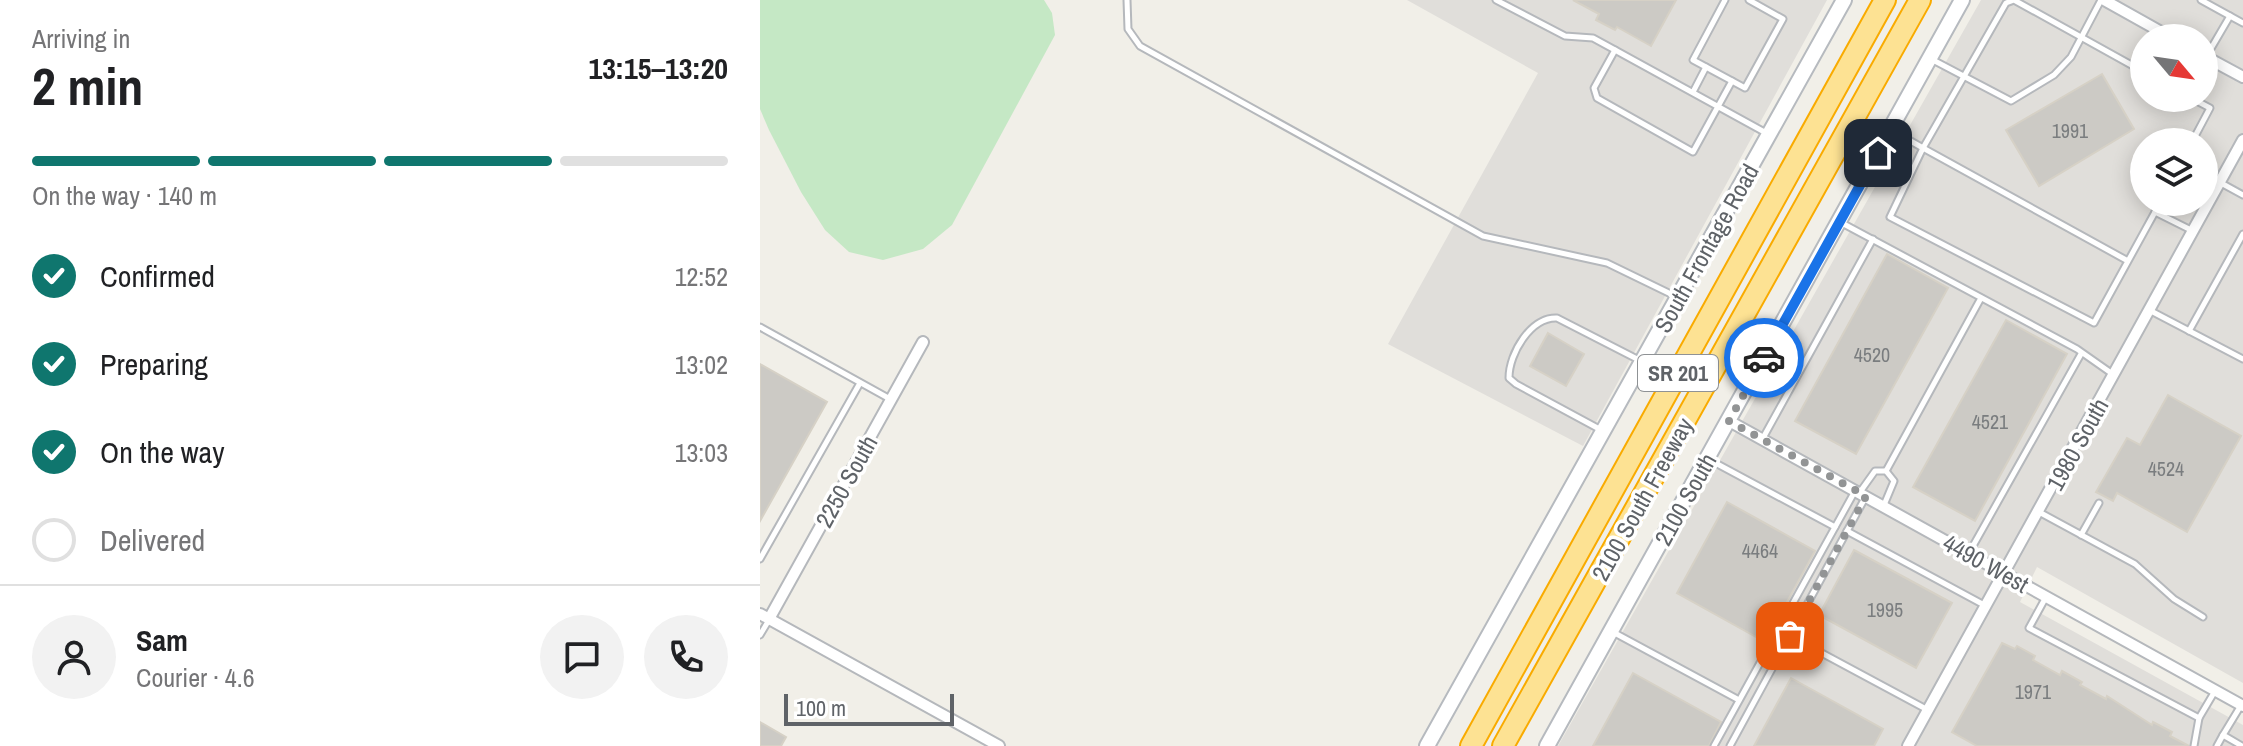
<!DOCTYPE html>
<html lang="en">
<head>
<meta charset="utf-8">
<style>
	:root { --surface:#fff; --page:#f2f2f2; --text:#202124; --muted:#757577; --line:#e0e0e0; --accent:#0f766e }
	body { margin:0; font-family:"Archivo Narrow",sans-serif; background:var(--page); color:var(--text); height:100vh; display:flex; flex-direction:column; font-size:30px; white-space:nowrap }
	* { box-sizing:border-box; margin:0 }
	p { font-size:26px; color:var(--muted) }
	.icon { flex:none; width:44px; height:44px; fill:none; stroke:currentColor; stroke-width:2; stroke-linecap:round; stroke-linejoin:round }
	.map { position:relative; flex:1; overflow:hidden }
	.sheet { display:flex; flex-direction:column; background:var(--surface); width:760px }
	.sheet>* { flex:none }
	.needle { width:52px; rotate:119deg }
	.buttons { position:absolute; left:1370px; top:24px; display:grid; gap:16px }
	.buttons a { display:grid; place-items:center; width:88px; height:88px; border-radius:50%; background:var(--surface); box-shadow:0 4px 20px #0003; font-size:40px }
	.scale { position:absolute; left:24px; bottom:20px; width:170px; box-sizing:border-box; padding-left:8px; border:4px solid #5f6368; border-top:0; font-size:22px; line-height:28px; white-space:nowrap; color:#5f6368; -webkit-text-stroke:6px #fff; paint-order:stroke }
	.pin { position:absolute; display:grid; place-items:center; width:68px; height:68px; color:#fff; margin:-34px; border-radius:16px; box-shadow:0 4px 12px #0006 }
	.courier { position:absolute; display:grid; place-items:center; width:80px; height:80px; margin:-40px; border:6px solid #1a73e8; border-radius:50%; background:#fff; color:#222; box-shadow:0 2px 10px #0007 }
	.summary em { font-style:normal; font-weight:700 }
	.summary div { display:flex; flex-direction:column-reverse }
	.summary { display:flex; align-items:center; justify-content:space-between; height:136px; padding:0 32px }
	h1 { font-size:52px; font-weight:700; line-height:60px }
	.bar { display:grid; grid-template-columns:repeat(4,1fr); gap:12px 8px; align-content:center; height:96px; padding:0 32px }
	.bar i { height:10px; border-radius:6px; background:var(--line) }
	.bar .current { background:var(--accent) }
	.bar p { grid-column:span 4 }
	.line { display:flex; align-items:center; gap:20px; padding:0 32px; border-top:2px solid var(--line) }
	.line div { flex:1 }
	.round { display:grid; place-items:center; flex:none; width:84px; height:84px; border-radius:42px; background:var(--page) }
	ol { padding:0 32px; list-style:none }
	li { display:flex; align-items:center; gap:24px; height:88px }
	li p { margin-inline-start:auto }
	li .icon { padding:8px; border-radius:50%; background:var(--accent); color:#fff; stroke-width:4 }
	li:last-child { color:var(--muted) }
	li i { width:44px; height:44px; border:4px solid var(--line); border-radius:50% }
	main { display:flex; flex:1; min-height:0 }
	.map>svg:first-child { display:block }
	.industrial { fill:#e0deda; fill-rule:evenodd }
	.green { fill:#c5e8c5 }
	.building { fill:#cccac5; stroke:#d6d1c6; stroke-width:2 }
	.lines { fill:none; stroke-linecap:round; stroke-linejoin:round }
	.lane-casing { stroke:#b5b8bc; stroke-width:9 }
	.street-casing { stroke:#b5b8bc; stroke-width:14 }
	.secondary-casing { stroke:#b6babf; stroke-width:18 }
	.highway-casing { stroke:#f9ab00; stroke-width:24 }
	.lane { stroke:#fff; stroke-width:5 }
	.street { stroke:#fff; stroke-width:10 }
	.secondary { stroke:#fff; stroke-width:14 }
	.highway { stroke:#fde293; stroke-width:20 }
	.done { stroke:#929495; stroke-width:8; stroke-dasharray:0 14.4 }
	.route { stroke:#1a73e8; stroke-width:10 }
	.labels { text-anchor:middle; dominant-baseline:central; stroke-width:7; stroke-linejoin:round; paint-order:stroke }
	.number-label { font-size:20px; fill:#7a7d7f }
	.shield { fill:#fff; stroke:#8f9295; stroke-width:2 }
	.shield-label { font-size:22px; font-weight:bold; fill:#5f6368 }
	.street-label { font-size:24px; fill:#5f6368; stroke:#fff }
</style>
</head>
<body>
<main>
<section class="sheet">
<div class="summary"><div><h1>2 min</h1><p>Arriving in</p></div><em>13:15–13:20</em></div>
<div class="bar"><i class="current"></i><i class="current"></i><i class="current"></i><i></i><p>On the way · 140 m</p></div>
<ol>
<li><svg class="icon" aria-label="check" viewBox="0 0 24 24"><path d="M5 12l5 5 9-10"/></svg>Confirmed<p>12:52</p></li>
<li><svg class="icon" aria-label="check" viewBox="0 0 24 24"><path d="M5 12l5 5 9-10"/></svg>Preparing<p>13:02</p></li>
<li><svg class="icon" aria-label="check" viewBox="0 0 24 24"><path d="M5 12l5 5 9-10"/></svg>On the way<p>13:03</p></li>
<li><i></i>Delivered</li>
</ol>
<div class="line" style="height:144px"><a class="round"><svg class="icon" aria-label="person" viewBox="0 0 24 24"><circle cx="12" cy="8" r="4"/><path d="M4 21q1-7 8-7t8 7"/></svg></a><div><b>Sam</b><p>Courier · 4.6</p></div><a class="round"><svg class="icon" aria-label="chat" viewBox="0 0 24 24"><path d="M4 5h16v11H9l-5 4z"/></svg></a><a class="round"><svg class="icon" aria-label="phone" viewBox="0 0 24 24"><path d="M5 4h4l2 5-3 2q2 4 5 5l2-3 5 2v4C11 20 4 13 5 4z"/></svg></a></div>
</section>
<div class="map">
<svg width="1483" height="746" viewBox="0 0 1483 746">
	<rect width="100%" height="100%" fill="#f1efe8"/>
	<!-- industrial -->
	<g class="industrial">
		<polygon points="647,0 1067,0 823,446 628,344 778,73"/>
		<path d="M1221,0h262v683l-206,-116 -17,35 223,123v21h-685zM1384,38h60v60h-60zM1384,142h60v60h-60z"/>
	</g>
	<!-- green -->
	<polygon class="green" points="0,0 284,0 292,13 295,35 192,225 163,249 123,260 89,252 65,230 41,192 9,130 0,109"/>
	<!-- building -->
	<g class="building">
		<polygon points="813,0 916,0 891,46 857,27 855,30 836,20 839,14"/>
		<polygon points="1342,74 1374,129 1279,186 1246,130"/>
		<polygon points="1127,254 1188,288 1096,454 1035,421"/>
		<polygon points="1246,320 1307,354 1215,521 1153,487"/>
		<polygon points="788,333 824,354 806,386 770,366"/>
		<polygon points="0,364 67,402 0,521"/>
		<polygon points="1408,395 1481,436 1427,532 1357,493 1353,501 1336,492 1367,438 1380,445"/>
		<polygon points="967,502 1055,551 1005,642 917,593"/>
		<polygon points="1094,550 1192,603 1156,668 1059,615"/>
		<polygon points="1242,643 1255,649 1257,646 1275,656 1273,660 1300,675 1302,671 1322,682 1320,685 1346,699 1347,696 1392,725 1393,722 1412,732 1410,736 1429,746 1217,746 1192,732"/>
		<polygon points="873,673 961,722 949,746 833,746"/>
		<polygon points="1031,678 1123,729 1114,746 994,746"/>
		<polygon points="0,722 26,737 21,746 0,746"/>
	</g>
	<g class="lines">
		<!-- lane casing -->
		<g class="lane-casing">
			<g id="lane">
				<polyline points="367,0 368,29 380,46 723,236 847,263 917,297"/>
				<polyline points="736,0 805,36 833,38 855,50"/>
				<polyline points="965,0 933,60 985,88 1023,19 989,0"/>
				<polyline points="1441,0 1470,16"/>
				<polyline points="1446,57 1470,16 1483,23"/>
				<polyline points="1171,59 1251,101 1294,75 1311,57 1341,0"/>
				<polyline points="972,81 933,152 837,98 834,88 855,50 1008,134"/>
				<polyline points="933,92 946,67"/>
				<polyline points="1431,98 1450,108 1432,142"/>
				<polyline points="1133,131 1163,148 1246,3 1254,0 1384,72"/>
				<polyline points="1461,183 1483,195"/>
				<polyline points="1400,202 1395,212 1433,231"/>
				<polyline points="1080,222 1317,349 1354,375"/>
				<polyline points="1368,261 1163,148 1130,217 1334,323 1395,212"/>
				<polyline points="1391,311 1483,359"/>
				<polyline points="0,327 130,399"/>
				<polyline points="1429,331 1483,234"/>
				<path d="M843,431l-87,-47 -7,-6c0,-25 22,-61 48,-60l82,42"/>
				<polyline points="1003,438 1113,239"/>
				<polyline points="948,459 1075,527"/>
				<polyline points="1126,471 1221,298"/>
				<polyline points="1100,492 1115,471 1126,471 1134,481 1124,505"/>
				<polyline points="1279,512 1375,564 1414,599 1443,617"/>
				<polyline points="1087,531 1226,606"/>
				<polyline points="1321,535 1339,503"/>
				<polyline points="1209,553 1321,354"/>
				<polyline points="0,559 100,383"/>
				<polyline points="1286,597 1269,628 1439,718 1455,691"/>
				<polyline points="851,631 979,700"/>
				<polyline points="0,635 9,620"/>
				<polyline points="1030,636 1166,709"/>
				<polyline points="1480,707 1463,735 1482,746"/>
				<polyline points="954,746 1095,491"/>
				<polyline points="970,746 1105,498"/>
				<polyline points="1434,746 1439,718"/>
				<polyline points="1457,746 1463,735"/>
			</g>
		</g>
		<!-- street casing -->
		<g class="street-casing">
			<g id="street">
				<polyline points="1344,0 1412,38"/>
				<polyline points="1444,56 1483,77"/>
				<polyline points="969,421 1483,706"/>
				<polyline points="0,614 239,746"/>
				<polyline points="9,619 163,342"/>
				<polyline points="1148,746 1483,140"/>
			</g>
		</g>
		<!-- secondary casing -->
		<g class="secondary-casing">
			<g id="secondary">
				<polyline points="667,746 1084,0"/>
				<polyline points="787,746 1202,0"/>
			</g>
		</g>
		<!-- highway casing -->
		<g class="highway-casing">
			<g id="highway">
				<polyline points="711,746 1125,0"/>
				<polyline points="743,746 1160,0"/>
			</g>
		</g>
		<!-- lane -->
		<use href="#lane" class="lane"/>
		<!-- street -->
		<use href="#street" class="street"/>
		<!-- secondary -->
		<use href="#secondary" class="secondary"/>
		<!-- highway -->
		<use href="#highway" class="highway"/>
	</g>
	<g class="lines">
		<!-- done -->
		<polyline class="done" points="1004,358 969,421 1106,496 1030,636"/>
		<!-- route -->
		<polyline class="route" points="1004,358 1118,153"/>
	</g>
	<g class="labels">
		<!-- number labels -->
		<g class="number-label">
			<text x="1310" y="130">1991</text>
			<text x="1112" y="354">4520</text>
			<text x="1230" y="421">4521</text>
			<text x="1406" y="468">4524</text>
			<text x="1000" y="550">4464</text>
			<text x="1125" y="609">1995</text>
			<text x="1273" y="691">1971</text>
		</g>
		<!-- shield labels -->
		<rect class="shield" x="878" y="355" width="80" height="36" rx="6"/>
		<g class="shield-label">
			<text x="918" y="373">SR 201</text>
		</g>
		<!-- street labels -->
		<g class="street-label">
			<text transform="translate(946 248) rotate(-61)">South Frontage Road</text>
			<text transform="translate(1317 444) rotate(-61)">1980 South</text>
			<text transform="translate(86 481) rotate(-61)">2250 South</text>
			<text transform="translate(882 499) rotate(-61)">2100 South Freeway</text>
			<text transform="translate(925 499) rotate(-61)">2100 South</text>
			<text transform="translate(1226 563) rotate(29)">4490 West</text>
		</g>
	</g>
</svg>
<div class="buttons">
<a><svg class="needle" viewBox="-14 -14 28 28"><path d="M0-13l5 13h-10z" fill="#e53935"/><path d="M0 13l5-13h-10z" fill="#757577"/></svg></a>
<a><svg class="icon" aria-label="layers" viewBox="0 0 24 24"><path d="M12 4l9 5-9 5-9-5zM3 14l9 5 9-5"/></svg></a>
</div>
<div class="scale">100 m</div>
<div class="pin" style="left:1030px;top:636px;background:#ea580c"><svg class="icon" aria-label="bag" viewBox="0 0 24 24"><path d="M5 8h14l-1 12H6zM9 8a3 3 0 0 1 6 0"/></svg></div>
<div class="pin" style="left:1118px;top:153px;background:#1f2937"><svg class="icon" aria-label="home" viewBox="0 0 24 24"><path d="M3 11l9-7 9 7M6 9v11h12V9"/></svg></div>
<div class="courier" style="left:1004px;top:358px"><svg class="icon" aria-label="car" viewBox="0 0 24 24"><path d="M5 17H2v-5l4-1 3-4h7l3 4 3 1v5h-3M9 17h6M6 11h13"/><circle cx="7" cy="17" r="2"/><circle cx="17" cy="17" r="2"/></svg></div>
</div>
</main>
</body>
</html>
